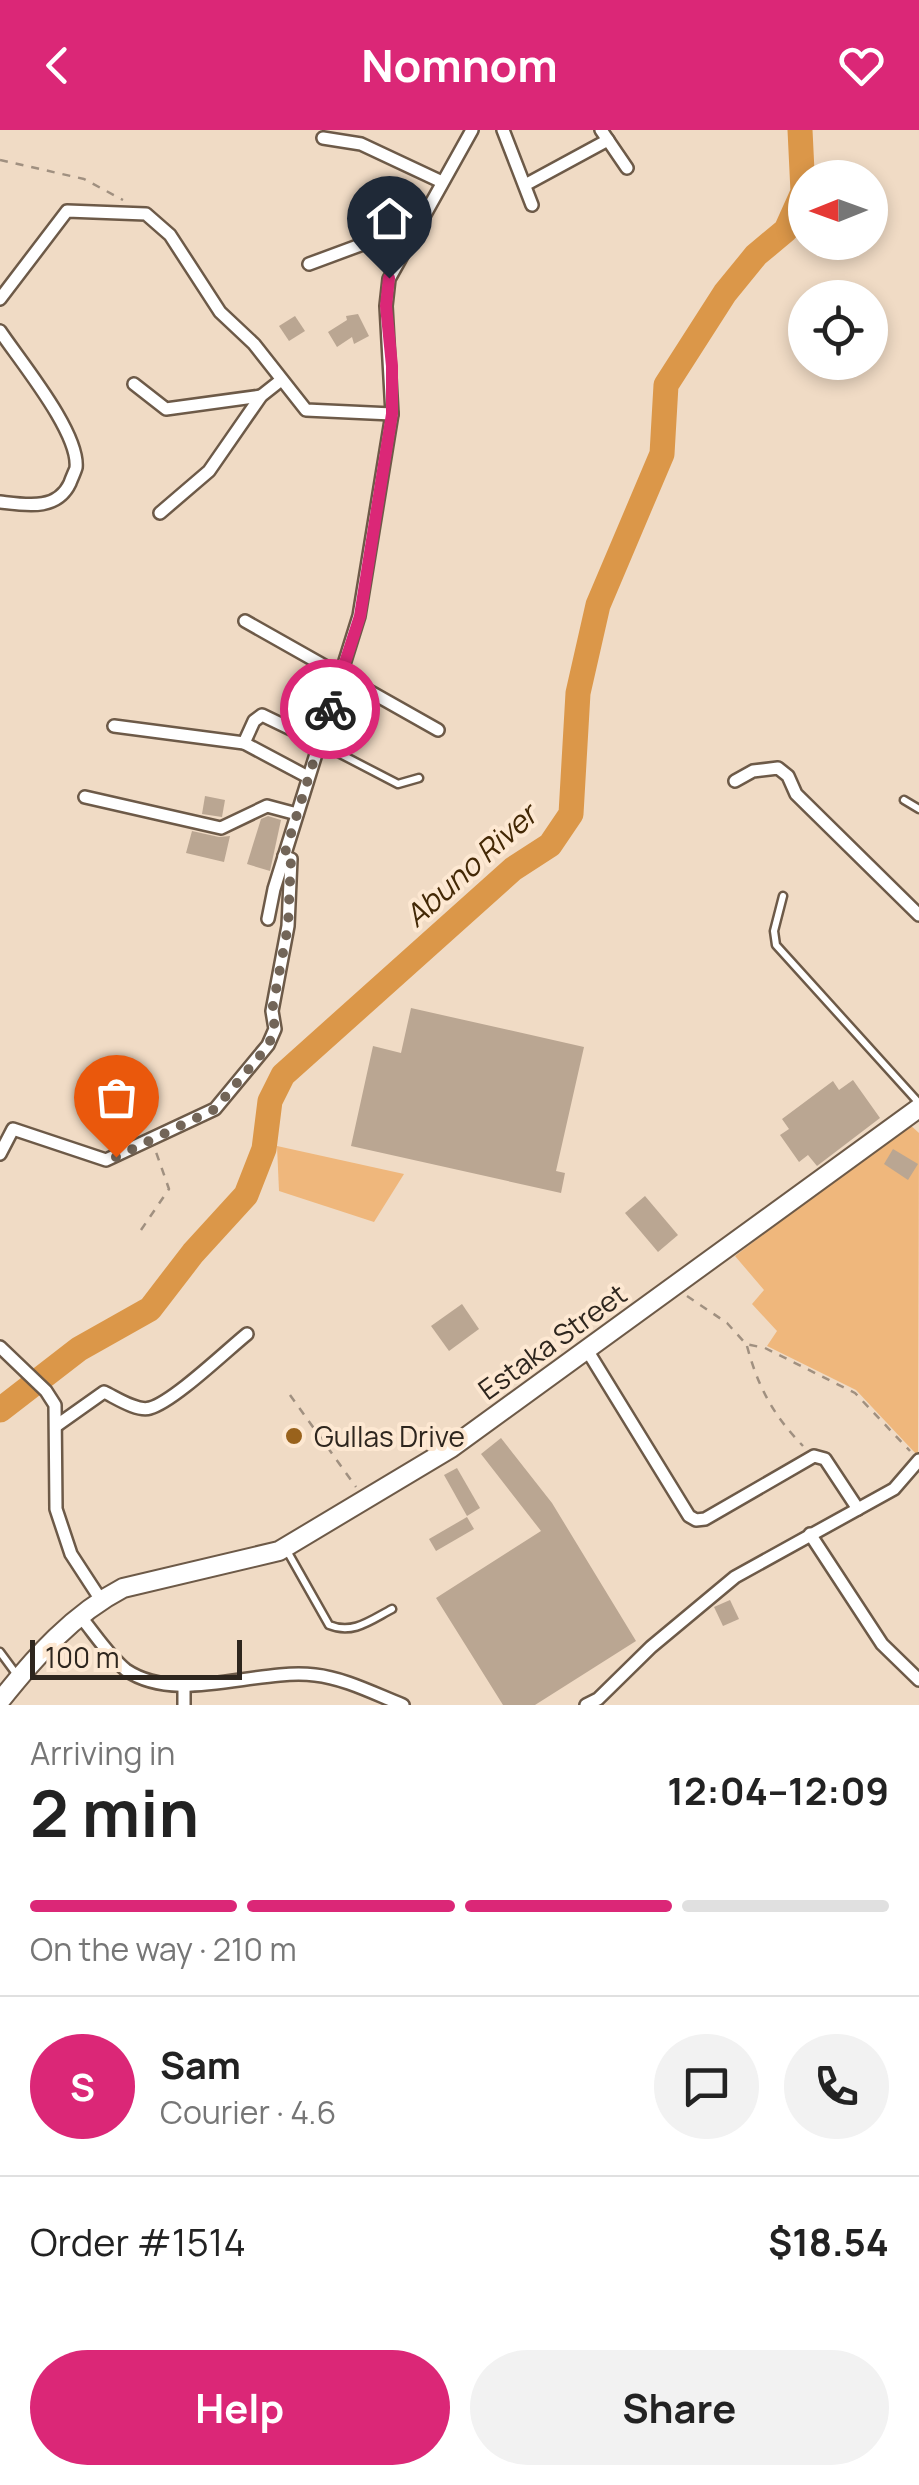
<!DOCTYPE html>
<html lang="en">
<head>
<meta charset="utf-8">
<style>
	:root { --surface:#fff; --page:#f2f2f2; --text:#222; --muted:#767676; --line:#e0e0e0; --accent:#db2777 }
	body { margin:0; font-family:Manrope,sans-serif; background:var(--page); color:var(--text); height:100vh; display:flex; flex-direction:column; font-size:38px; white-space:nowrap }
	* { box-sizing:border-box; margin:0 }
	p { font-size:32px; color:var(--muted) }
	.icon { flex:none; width:55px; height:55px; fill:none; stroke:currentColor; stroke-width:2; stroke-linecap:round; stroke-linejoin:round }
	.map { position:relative; height:1575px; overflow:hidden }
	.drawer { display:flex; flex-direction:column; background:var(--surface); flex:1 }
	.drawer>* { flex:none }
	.needle { width:65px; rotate:269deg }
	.buttons { position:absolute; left:788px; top:30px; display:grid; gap:20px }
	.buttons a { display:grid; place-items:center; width:100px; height:100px; border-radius:50%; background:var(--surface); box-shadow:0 5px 15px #0003; font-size:50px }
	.scale { position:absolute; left:30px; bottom:25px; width:212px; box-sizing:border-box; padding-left:10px; border:5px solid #2e261e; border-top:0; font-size:28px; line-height:35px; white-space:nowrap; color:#2e261e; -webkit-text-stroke:8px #fde8d2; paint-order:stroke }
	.pin { position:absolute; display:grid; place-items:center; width:85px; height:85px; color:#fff; margin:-102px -42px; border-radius:50% 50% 50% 0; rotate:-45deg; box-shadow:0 0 10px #0007 }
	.pin .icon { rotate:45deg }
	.courier { position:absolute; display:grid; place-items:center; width:100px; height:100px; margin:-50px; border:8px solid #db2777; border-radius:50%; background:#fff; color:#222; box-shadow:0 2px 12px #0007 }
	.head em { font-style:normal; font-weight:700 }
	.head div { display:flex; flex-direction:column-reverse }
	.head { display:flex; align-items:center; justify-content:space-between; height:170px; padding:0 30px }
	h1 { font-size:65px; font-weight:700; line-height:75px }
	.bar { display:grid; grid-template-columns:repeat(4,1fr); gap:15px 10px; align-content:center; height:120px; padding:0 30px }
	.bar i { height:12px; border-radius:8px; background:var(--line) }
	.bar .selected { background:var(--accent) }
	.bar p { grid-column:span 4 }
	.line { display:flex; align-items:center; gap:25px; padding:0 30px; border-top:2px solid var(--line) }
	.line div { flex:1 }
	.round { display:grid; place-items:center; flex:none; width:105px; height:105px; border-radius:52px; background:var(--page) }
	.primary-button { display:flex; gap:20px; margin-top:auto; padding:20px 30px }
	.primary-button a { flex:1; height:115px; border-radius:60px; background:var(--accent); color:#fff; font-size:40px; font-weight:700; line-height:115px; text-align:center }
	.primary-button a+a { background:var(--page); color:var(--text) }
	header { display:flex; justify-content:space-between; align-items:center; height:130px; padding:0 30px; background:var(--accent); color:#fff; font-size:45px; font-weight:700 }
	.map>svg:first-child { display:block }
	.green { fill:#efb77c }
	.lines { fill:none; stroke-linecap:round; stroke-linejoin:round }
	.river { stroke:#db9749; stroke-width:25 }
	.building { fill:#baa692 }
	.lane-casing { stroke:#6d5a48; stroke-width:11 }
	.street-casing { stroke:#6d5a48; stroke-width:16 }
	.secondary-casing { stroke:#6d5a48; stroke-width:22 }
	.path { stroke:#a09080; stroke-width:2.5; stroke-dasharray:8 8; stroke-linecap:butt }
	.lane { stroke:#fff; stroke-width:6 }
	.street { stroke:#fff; stroke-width:11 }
	.secondary { stroke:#fff; stroke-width:18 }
	.done { stroke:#726558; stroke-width:10; stroke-dasharray:0 18 }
	.route { stroke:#db2777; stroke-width:12 }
	.poi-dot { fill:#99621c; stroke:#fde8d2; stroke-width:4 }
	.labels { text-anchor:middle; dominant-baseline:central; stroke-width:8; stroke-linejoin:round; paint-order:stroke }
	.street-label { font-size:28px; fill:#2e261e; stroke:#fde8d2 }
	.poi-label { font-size:28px; fill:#2e261e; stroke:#fde8d2; text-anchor:start }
	.water-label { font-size:30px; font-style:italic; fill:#432805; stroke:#fde8d2 }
</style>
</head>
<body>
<header><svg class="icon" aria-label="back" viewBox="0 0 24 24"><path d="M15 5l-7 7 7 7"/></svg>Nomnom<svg class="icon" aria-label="heart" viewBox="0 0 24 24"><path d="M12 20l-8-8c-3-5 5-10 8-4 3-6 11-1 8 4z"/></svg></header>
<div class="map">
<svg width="919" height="1575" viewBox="0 0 919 1575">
	<rect width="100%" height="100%" fill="#f0dbc5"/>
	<!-- green -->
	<g class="green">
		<polygon points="908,993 919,1003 918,1326 856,1260 767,1216 777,1201 752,1174 764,1160 735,1126"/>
		<polygon points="277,1016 404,1044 374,1092 279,1061"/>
	</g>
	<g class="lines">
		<!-- river -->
		<polyline class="river" points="0,1280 79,1219 150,1179 193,1123 246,1065 264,1019 270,971 283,945 513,739 550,715 571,684 578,563 598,475 662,324 666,255 725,163 756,125 786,100 803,62 800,0"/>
	</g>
	<!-- building -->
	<g class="building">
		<polygon points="358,184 369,206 354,214 352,207 337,217 328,202 347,190 346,186"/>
		<polygon points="295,186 305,201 289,211 279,196"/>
		<polygon points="205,666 225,670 222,687 202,684"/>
		<polygon points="268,686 281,690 270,741 247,734 261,689"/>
		<polygon points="192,701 219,707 230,706 224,732 186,723"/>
		<polygon points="411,878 584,917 556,1041 565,1043 561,1063 351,1016 373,916 401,923"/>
		<polygon points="853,950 880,988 817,1036 808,1025 799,1032 780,1005 789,999 782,989 833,951 839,960"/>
		<polygon points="893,1019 918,1034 908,1050 884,1034"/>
		<polygon points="645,1066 678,1105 658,1122 625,1083"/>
		<polygon points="462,1174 479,1199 449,1221 431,1196"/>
		<polygon points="501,1308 552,1373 636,1511 535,1575 503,1575 436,1468 541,1401 481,1324"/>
		<polygon points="457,1338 480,1378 467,1386 444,1345"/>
		<polygon points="467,1387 474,1399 436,1421 429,1409"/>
		<polygon points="730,1470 739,1489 723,1496 714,1477"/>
	</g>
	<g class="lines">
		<!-- lane casing -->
		<g class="lane-casing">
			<g id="lane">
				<polyline points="319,613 398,654 419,648"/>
				<polyline points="904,670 919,679"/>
				<polyline points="783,766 774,801 776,815 919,973"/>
				<path d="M286,1419l43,76c24,10 42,-5 63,-16"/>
				<polyline points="0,1522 17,1545"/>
			</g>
		</g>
		<!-- street casing -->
		<g class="street-casing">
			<g id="street">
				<polyline points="503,0 532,75"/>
				<polyline points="601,0 627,38"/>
				<polyline points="323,8 361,14 442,52"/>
				<polyline points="525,55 608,10"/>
				<polyline points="309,134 382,107 412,105"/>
				<polyline points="0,169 67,81 146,84 170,105 220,182 254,214 306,280 392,284"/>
				<path d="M0,201c20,30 80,102 76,137 0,1 -6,14 -6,15 -13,28 -44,22 -70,19"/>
				<polyline points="134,254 166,279 261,266"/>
				<polyline points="160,383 209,341 261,266 280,251"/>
				<polyline points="245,491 438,600"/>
				<polyline points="114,596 244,613 308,647"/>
				<polyline points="244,613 254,591 262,585 318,612"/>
				<polyline points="735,651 753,641 778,638 788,646 796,664 919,785"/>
				<polyline points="85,667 221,698 267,676 297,684"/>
				<polyline points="268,789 274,759 359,486 392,284 386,176 389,149 472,0"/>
				<polyline points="0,1024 13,999 106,1030 215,979 268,915 275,899 272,881 288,796 291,729 284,726"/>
				<polyline points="0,1217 46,1261 55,1275 56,1379 71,1424 101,1470"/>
				<polyline points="587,1220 689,1386 696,1390 705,1389 814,1326 825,1329 858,1379"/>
				<path d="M56,1296l48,-34c11,5 33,20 46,16 23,-6 76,-57 97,-74"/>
				<polyline points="810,1404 882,1514 919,1550"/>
				<path d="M80,1486c15,18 28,39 46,54 52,35 130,-2 189,5 29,3 60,19 88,30"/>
				<polyline points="184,1558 184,1575"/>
				<polyline points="586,1575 598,1569 651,1517 735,1447 894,1359 919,1330"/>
			</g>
		</g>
		<!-- secondary casing -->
		<g class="secondary-casing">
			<path id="secondary" d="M0,1571c35,-44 73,-87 123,-113l156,-37 172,-103 468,-340"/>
		</g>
		<!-- path -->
		<g class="path">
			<polyline points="0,30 84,49 123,70"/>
			<polyline points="141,1100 169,1059 156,1022"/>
			<polyline points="687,1166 727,1193 746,1214 765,1218 855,1263 910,1321"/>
			<path d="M747,1216c11,41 26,69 56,100"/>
			<polyline points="290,1265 356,1357"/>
		</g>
		<!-- lane -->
		<use href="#lane" class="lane"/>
		<!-- street -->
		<use href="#street" class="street"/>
		<!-- secondary -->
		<use href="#secondary" class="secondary"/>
	</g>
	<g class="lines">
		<!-- done -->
		<polyline class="done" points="116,1027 215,979 268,916 275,899 272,881 288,796 291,729 284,726 330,579"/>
		<!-- route -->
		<polyline class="route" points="330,579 360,486 392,284 392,236 386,176 389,148"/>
	</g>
	<!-- markers -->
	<circle class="poi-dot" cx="294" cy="1306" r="10"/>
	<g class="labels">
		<!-- street labels -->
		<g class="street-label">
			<text transform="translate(552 1211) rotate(-36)">Estaka Street</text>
		</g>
		<!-- poi labels -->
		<g class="poi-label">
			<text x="314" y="1306">Gullas Drive</text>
		</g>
		<!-- water labels -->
		<g class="water-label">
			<text transform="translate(470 735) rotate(-42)">Abuno River</text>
		</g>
	</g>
</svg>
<div class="buttons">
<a><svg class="needle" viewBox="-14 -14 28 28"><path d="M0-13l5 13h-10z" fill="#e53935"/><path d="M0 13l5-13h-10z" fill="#767676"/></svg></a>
<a><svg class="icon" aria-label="locate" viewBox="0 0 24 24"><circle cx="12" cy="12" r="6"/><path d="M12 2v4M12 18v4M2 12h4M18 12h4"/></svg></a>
</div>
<div class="scale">100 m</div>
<div class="pin" style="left:116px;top:1027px;background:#ea580c"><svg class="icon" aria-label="bag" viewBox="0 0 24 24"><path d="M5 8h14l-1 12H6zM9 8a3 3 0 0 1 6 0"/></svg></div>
<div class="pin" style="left:389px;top:148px;background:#1f2937"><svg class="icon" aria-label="home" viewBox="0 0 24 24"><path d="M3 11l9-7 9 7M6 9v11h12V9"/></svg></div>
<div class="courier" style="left:330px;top:579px"><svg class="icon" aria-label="bike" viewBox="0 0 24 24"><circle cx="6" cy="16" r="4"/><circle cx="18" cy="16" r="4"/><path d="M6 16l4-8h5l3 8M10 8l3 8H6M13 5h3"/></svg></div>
</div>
<section class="drawer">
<div class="head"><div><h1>2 min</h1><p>Arriving in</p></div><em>12:04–12:09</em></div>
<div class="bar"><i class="selected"></i><i class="selected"></i><i class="selected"></i><i></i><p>On the way · 210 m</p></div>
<div class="line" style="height:180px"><b class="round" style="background:var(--accent);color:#fff">S</b><div><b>Sam</b><p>Courier · 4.6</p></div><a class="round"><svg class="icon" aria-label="chat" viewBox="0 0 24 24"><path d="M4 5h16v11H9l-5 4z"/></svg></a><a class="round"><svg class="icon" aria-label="phone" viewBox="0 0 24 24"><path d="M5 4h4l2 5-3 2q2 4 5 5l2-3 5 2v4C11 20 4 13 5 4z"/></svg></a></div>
<div class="line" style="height:130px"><div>Order #1514</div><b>$18.54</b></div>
<div class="primary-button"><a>Help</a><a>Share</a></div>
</section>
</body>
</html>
